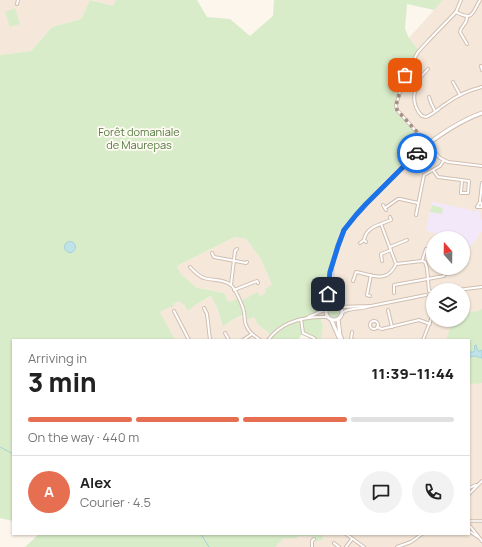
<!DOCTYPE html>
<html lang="en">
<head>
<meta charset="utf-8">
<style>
	:root { --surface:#fff; --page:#f2f2f2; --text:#222; --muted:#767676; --line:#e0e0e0; --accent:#e76f51 }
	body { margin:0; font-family:Manrope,sans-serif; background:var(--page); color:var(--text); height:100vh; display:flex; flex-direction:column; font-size:15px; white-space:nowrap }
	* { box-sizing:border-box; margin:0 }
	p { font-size:13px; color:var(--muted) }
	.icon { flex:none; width:22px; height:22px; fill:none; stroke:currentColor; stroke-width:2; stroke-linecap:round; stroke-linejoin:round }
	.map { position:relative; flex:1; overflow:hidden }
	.panel { position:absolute; left:12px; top:339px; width:458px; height:196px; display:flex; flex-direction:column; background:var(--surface); border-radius:0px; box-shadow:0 1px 3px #0004 }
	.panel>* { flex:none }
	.needle { width:26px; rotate:340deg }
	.tools { position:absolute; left:426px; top:231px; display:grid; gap:8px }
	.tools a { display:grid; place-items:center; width:44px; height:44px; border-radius:50%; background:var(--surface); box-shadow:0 1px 3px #0004; font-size:20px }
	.pin { position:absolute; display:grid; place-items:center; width:34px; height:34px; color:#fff; margin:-17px; border-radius:8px; box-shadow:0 2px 6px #0006 }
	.courier { position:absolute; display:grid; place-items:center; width:40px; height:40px; margin:-20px; border:3px solid #1a73e8; border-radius:50%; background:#fff; color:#222; box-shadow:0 1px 5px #0007 }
	.headline em { font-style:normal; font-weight:800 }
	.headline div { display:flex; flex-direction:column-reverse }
	.headline { display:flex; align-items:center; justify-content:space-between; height:68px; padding:0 16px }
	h1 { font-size:26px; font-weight:800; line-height:30px }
	.bar { display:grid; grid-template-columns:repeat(4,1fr); gap:6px 4px; align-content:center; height:48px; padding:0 16px }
	.bar i { height:5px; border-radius:3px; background:var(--line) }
	.bar .selected { background:var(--accent) }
	.bar p { grid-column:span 4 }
	.line { display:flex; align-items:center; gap:10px; padding:0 16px; border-top:1px solid var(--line) }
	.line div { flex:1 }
	.round { display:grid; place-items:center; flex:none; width:42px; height:42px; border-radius:21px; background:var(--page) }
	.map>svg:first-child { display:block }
	.residential { fill:#f5e8da; fill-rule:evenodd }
	.education { fill:#f3e8fa }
	.green { fill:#d8ecc9 }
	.water { fill:#bfe3e8; stroke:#a5d3da }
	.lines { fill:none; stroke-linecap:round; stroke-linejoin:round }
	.stream { stroke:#a5d3da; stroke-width:1 }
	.pedestrian-casing { stroke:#d1beb0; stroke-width:3.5 }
	.minor-casing { stroke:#d1beb0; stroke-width:4 }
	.tertiary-casing { stroke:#d1beb0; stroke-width:5 }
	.pedestrian { stroke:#fff; stroke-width:1.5 }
	.minor { stroke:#fff; stroke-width:2 }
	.tertiary { stroke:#fff; stroke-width:3 }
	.done { stroke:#a89285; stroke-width:4; stroke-dasharray:0 7.2 }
	.route { stroke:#1a73e8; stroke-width:5 }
	.labels { text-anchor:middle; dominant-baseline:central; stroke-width:3.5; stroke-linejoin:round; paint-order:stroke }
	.park-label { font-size:11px; fill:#537a41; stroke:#fffaf3 }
</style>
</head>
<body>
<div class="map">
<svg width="482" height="547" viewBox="0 0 482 547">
	<rect width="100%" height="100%" fill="#fdf6ec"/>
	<!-- residential -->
	<g class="residential">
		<polygon points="0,0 90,0 81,19 52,27 31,51 0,55"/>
		<polygon points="91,0 116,0 114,7"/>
		<path d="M443,0h39v547h-211l-3,-13h201v-194h-148l2,-14 -5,-15 8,-12 1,-18 12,-48 42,-49 43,-41 -27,-33 10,-35 12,-24 -10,-13zM433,238h30v30h-30zM433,290h30v30h-30z"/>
		<polygon points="235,237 246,239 261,259 272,285 267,293 260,296 258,293 242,300 246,314 247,320 254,317 258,325 269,333 269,338 268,340 173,340 172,335 160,312 170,307 171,308 173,304 181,300 186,308 189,309 194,306 212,296 217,307 223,327 232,320 243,316 228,303 224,293 200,288 198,289 181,274 177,266"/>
	</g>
	<!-- education -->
	<polygon class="education" points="432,202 471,210 474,212 477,209 481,214 481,219 482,220 482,232 478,235 478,238 469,247 463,244 463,238 447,238 426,230"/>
	<!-- green -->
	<g class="green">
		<polygon points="90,0 113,6 116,0 197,0 207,17 230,19 250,36 273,16 274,0 443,0 434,10 407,4 405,29 409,38 419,51 407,75 397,110 424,143 381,184 339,233 327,281 326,299 318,311 323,326 321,340 312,340 302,334 298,340 268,340 269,338 269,333 258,325 254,317 247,320 246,314 242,300 249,297 249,296 258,292 260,296 266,293 265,289 272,285 261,259 246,239 235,237 177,266 181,274 198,289 199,288 224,293 228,302 238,299 243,315 232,320 223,327 217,307 211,296 194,306 189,310 186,309 184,304 183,305 180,301 173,304 174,306 171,308 170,307 160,312 175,340 13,340 13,521 0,518 0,55 31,51 52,27 81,19"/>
		<polygon points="15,8 20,24 10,27 5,12"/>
		<polygon points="432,205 443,208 442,214 430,212"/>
		<circle cx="334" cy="312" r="5.5"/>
		<polygon points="482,309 482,383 475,384 469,383 469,340 446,340 453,320 463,320 463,313 479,311"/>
		<polygon points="39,534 327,534 322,535 323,540 316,541 316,537 311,537 310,536 297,536 297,538 283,539 275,547 25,547"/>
	</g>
	<!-- water -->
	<g class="water">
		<circle cx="70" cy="247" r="5.5"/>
		<path d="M475,345h1l2,6h2l2,-1v8l-7,-2 -6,1v-5h5c1,-2 0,-4 1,-7z"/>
	</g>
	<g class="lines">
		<!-- stream -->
		<g class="stream">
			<polyline points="0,447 13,454"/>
			<polyline points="201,534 209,547"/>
		</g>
		<!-- pedestrian casing -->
		<g class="pedestrian-casing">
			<polyline id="pedestrian" points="469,521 482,521"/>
		</g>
		<!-- minor casing -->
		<g class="minor-casing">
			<g id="minor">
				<polyline points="461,0 456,12 428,41 418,52 405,75 396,105 397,110 440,158 448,162 482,166"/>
				<polyline points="17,4 18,0"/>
				<path d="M456,12c17,9 16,2 24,-12"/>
				<path d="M467,17c0,8 -6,8 -7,15l7,12"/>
				<polyline points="481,66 482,70"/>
				<path d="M406,73c4,2 9,4 11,8 1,4 -1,6 -2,10 -2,9 0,18 7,25l4,1c8,-3 14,-10 21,-14 11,-8 23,-13 35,-16"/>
				<polyline points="417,81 428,69"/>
				<polyline points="453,82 460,95"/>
				<polyline points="429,97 431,103 435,111"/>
				<polyline points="433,170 438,177 469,181 468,193 461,193 462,180"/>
				<polyline points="482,183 480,201 482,206"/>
				<polyline points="480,202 477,207 482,207"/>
				<polyline points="383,205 386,210"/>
				<polyline points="385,208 398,199 400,199 418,203"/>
				<polyline points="416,215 424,175 440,166 444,160"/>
				<polyline points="381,224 396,264 422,261 425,262 427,268 429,291"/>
				<path d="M364,240c2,-13 15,-15 27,-20l-1,-3"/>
				<polyline points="360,243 364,240 366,242"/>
				<polyline points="390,247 407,240"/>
				<polyline points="212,253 214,257 246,263 247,262"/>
				<polyline points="382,261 381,254 391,250"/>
				<polyline points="422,261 426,249 430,250"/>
				<path d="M190,267c4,4 8,9 14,11 8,3 19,0 27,7 4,3 12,21 13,27 1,5 0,11 3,15 2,6 8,9 13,13"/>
				<path d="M353,281l3,-9c17,3 31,12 40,-8"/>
				<polyline points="231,285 235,251 237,249"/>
				<polyline points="234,290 257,281 258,283"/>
				<polyline points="457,290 482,287"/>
				<polyline points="429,291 432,292 433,294"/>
				<polyline points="394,293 394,285 444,276 448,268"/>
				<polyline points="370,296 367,295 371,275"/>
				<polyline points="339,307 371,306 426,295"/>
				<polyline points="204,308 207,314 210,340"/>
				<polyline points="388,310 392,327"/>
				<polyline points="174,311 189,340"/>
				<path d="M342,313c7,-6 19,-3 28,-7"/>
				<polyline points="308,317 327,309"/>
				<polyline points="301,319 303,333 314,338 315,340"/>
				<circle cx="374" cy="325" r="4"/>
				<polyline points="377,327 382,329 386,328 419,320 430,324"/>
				<polyline points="225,333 229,340"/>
				<polyline points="243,340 252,334"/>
				<path d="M268,340c14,-19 37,-24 60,-23"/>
				<polyline points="351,340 352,332"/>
				<polyline points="423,340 433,314 430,298"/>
				<polyline points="469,488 476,485"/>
				<polyline points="469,494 482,481"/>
				<polyline points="469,525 482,541"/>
				<polyline points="469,531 478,537"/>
				<polyline points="346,534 364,547"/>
				<polyline points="334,543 339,547"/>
				<polyline points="312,547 312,541 314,539"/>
				<polyline points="346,547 352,539"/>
				<polyline points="397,547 411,542 422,534"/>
			</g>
		</g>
		<!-- tertiary casing -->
		<g class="tertiary-casing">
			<g id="tertiary">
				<path d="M332,271c-1,12 -1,23 3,34"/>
				<circle cx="334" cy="312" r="8"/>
				<path d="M330,306l-2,-12 2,-22 8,-26 6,-16 12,-15 10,-11 54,-54c19,-15 39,-29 62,-37"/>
				<polyline points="331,319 340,340"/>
				<polyline points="338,319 340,335 342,340"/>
			</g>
		</g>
		<!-- pedestrian -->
		<use href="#pedestrian" class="pedestrian"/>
		<!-- minor -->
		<use href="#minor" class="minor"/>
		<!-- tertiary -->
		<use href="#tertiary" class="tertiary"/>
	</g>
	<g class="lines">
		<!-- done -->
		<polyline class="done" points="405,75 396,105 397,110 428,144 417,153"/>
		<!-- route -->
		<polyline class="route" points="328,294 330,272 338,246 344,230 356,215 366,204 417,153"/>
	</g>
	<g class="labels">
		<!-- park labels -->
		<g class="park-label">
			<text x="139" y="131">Forêt domaniale<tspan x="139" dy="13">de Maurepas</tspan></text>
		</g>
	</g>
</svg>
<div class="tools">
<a><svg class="needle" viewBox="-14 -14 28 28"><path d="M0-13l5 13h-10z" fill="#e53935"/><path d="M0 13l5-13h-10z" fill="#767676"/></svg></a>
<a><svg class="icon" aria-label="layers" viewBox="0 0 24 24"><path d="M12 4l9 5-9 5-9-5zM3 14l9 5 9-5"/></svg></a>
</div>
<div class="pin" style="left:405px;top:75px;background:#ea580c"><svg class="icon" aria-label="bag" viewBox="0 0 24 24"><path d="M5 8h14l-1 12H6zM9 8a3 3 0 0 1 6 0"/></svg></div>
<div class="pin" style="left:328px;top:294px;background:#1f2937"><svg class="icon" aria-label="home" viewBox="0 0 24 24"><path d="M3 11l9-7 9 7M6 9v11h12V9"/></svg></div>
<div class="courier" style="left:417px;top:153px"><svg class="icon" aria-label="car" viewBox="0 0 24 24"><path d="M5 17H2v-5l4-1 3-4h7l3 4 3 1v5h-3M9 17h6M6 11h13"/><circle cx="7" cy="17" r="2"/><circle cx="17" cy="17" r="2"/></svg></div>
<section class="panel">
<div class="headline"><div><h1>3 min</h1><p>Arriving in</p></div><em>11:39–11:44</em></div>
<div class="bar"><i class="selected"></i><i class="selected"></i><i class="selected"></i><i></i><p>On the way · 440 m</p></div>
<div class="line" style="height:72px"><b class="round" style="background:var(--accent);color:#fff">A</b><div><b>Alex</b><p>Courier · 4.5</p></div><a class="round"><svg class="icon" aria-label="chat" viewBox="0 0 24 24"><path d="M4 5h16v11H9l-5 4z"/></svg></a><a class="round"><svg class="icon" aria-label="phone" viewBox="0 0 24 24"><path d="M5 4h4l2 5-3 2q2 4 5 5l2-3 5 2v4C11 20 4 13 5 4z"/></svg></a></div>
</section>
</div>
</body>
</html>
